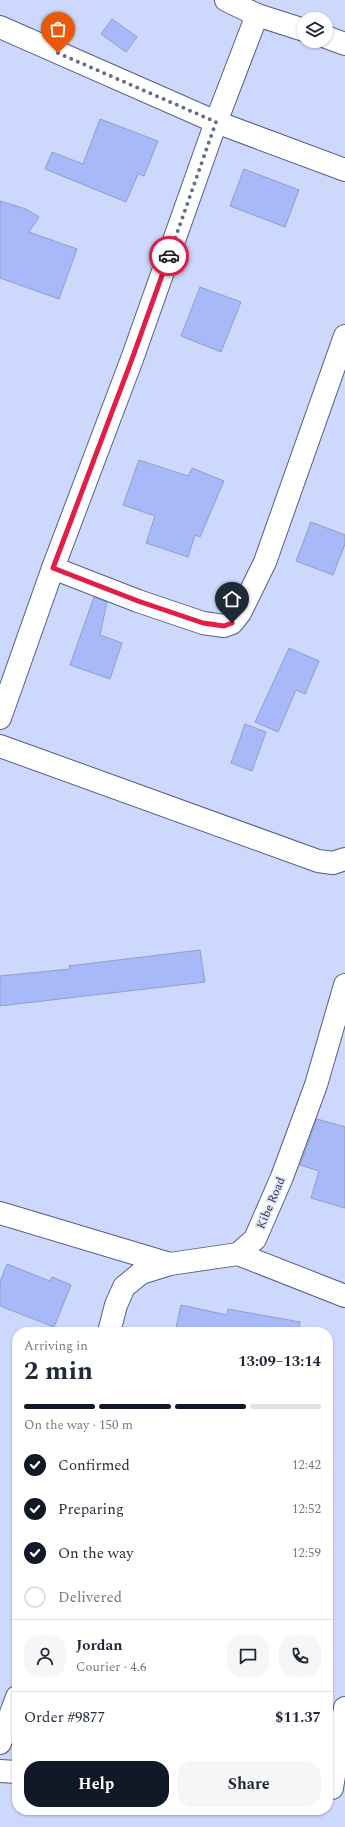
<!DOCTYPE html>
<html lang="en">
<head>
<meta charset="utf-8">
<style>
	:root { --surface:#fff; --page:#f6f6f7; --text:#1f2937; --muted:#747a83; --line:#e0e1e3; --accent:#111827 }
	body { margin:0; font-family:Spectral,serif; background:var(--page); color:var(--text); height:100vh; display:flex; flex-direction:column; font-size:15px; white-space:nowrap }
	* { box-sizing:border-box; margin:0 }
	p { font-size:13px; color:var(--muted) }
	.icon { flex:none; width:22px; height:22px; fill:none; stroke:currentColor; stroke-width:2; stroke-linecap:round; stroke-linejoin:round }
	.map { position:relative; flex:1; overflow:hidden }
	.side { position:absolute; left:12px; top:1327px; width:321px; height:488px; display:flex; flex-direction:column; background:var(--surface); border-radius:16px; box-shadow:0 1px 3px #0004 }
	.side>* { flex:none }
	.fabs { position:absolute; left:297px; top:12px; display:grid; gap:8px }
	.fabs a { display:grid; place-items:center; width:36px; height:36px; border-radius:50%; background:var(--surface); box-shadow:0 1px 3px #0004; font-size:20px }
	.pin { position:absolute; display:grid; place-items:center; width:34px; height:34px; color:#fff; margin:-41px -17px; border-radius:50% 50% 50% 0; rotate:-45deg; box-shadow:0 0 4px #0007 }
	.pin .icon { rotate:45deg }
	.courier { position:absolute; display:grid; place-items:center; width:40px; height:40px; margin:-20px; border:3px solid #e11d48; border-radius:50%; background:#fff; color:#222; box-shadow:0 1px 5px #0007 }
	.headline em { font-style:normal; font-weight:700 }
	.headline div { display:flex; flex-direction:column-reverse }
	.headline { display:flex; align-items:center; justify-content:space-between; height:68px; padding:0 12px }
	h1 { font-size:26px; font-weight:700; line-height:30px }
	.bar { display:grid; grid-template-columns:repeat(4,1fr); gap:6px 4px; align-content:center; height:48px; padding:0 12px }
	.bar i { height:5px; border-radius:3px; background:var(--line) }
	.bar .on { background:var(--accent) }
	.bar p { grid-column:span 4 }
	.line { display:flex; align-items:center; gap:10px; padding:0 12px; border-top:1px solid var(--line) }
	.line div { flex:1 }
	.round { display:grid; place-items:center; flex:none; width:42px; height:42px; border-radius:16px; background:var(--page) }
	ol { padding:0 12px; list-style:none }
	li { display:flex; align-items:center; gap:12px; height:44px }
	li p { margin-inline-start:auto }
	li .icon { padding:4px; border-radius:50%; background:var(--accent); color:#fff; stroke-width:4 }
	li:last-child { color:var(--muted) }
	li i { width:22px; height:22px; border:2px solid var(--line); border-radius:50% }
	.cta { display:flex; gap:8px; margin-top:auto; padding:8px 12px }
	.cta a { flex:1; height:46px; border-radius:16px; background:var(--accent); color:#fff; font-size:16px; font-weight:700; line-height:46px; text-align:center }
	.cta a+a { background:var(--page); color:var(--text) }
	.map>svg:first-child { display:block }
	.building { fill:#a7b9f8; stroke:#929eca }
	.lines { fill:none; stroke-linecap:round; stroke-linejoin:round }
	.minor-casing { stroke:#545f87; stroke-width:24 }
	.tertiary-casing { stroke:#545f87; stroke-width:24 }
	.minor { stroke:#fff; stroke-width:22 }
	.tertiary { stroke:#fff; stroke-width:22 }
	.done { stroke:#676e87; stroke-width:4; stroke-dasharray:0 7.2 }
	.route { stroke:#e11d48; stroke-width:5 }
	.labels { text-anchor:middle; dominant-baseline:central; stroke-width:3.5; stroke-linejoin:round; paint-order:stroke }
	.street-label { font-size:12px; fill:#303547; stroke:#e0e6f8 }
</style>
</head>
<body>
<div class="map">
<svg width="345" height="1827" viewBox="0 0 345 1827">
	<rect width="100%" height="100%" fill="#cdd8fd"/>
	<!-- building -->
	<g class="building">
		<polygon points="112,19 137,37 126,52 101,34"/>
		<polygon points="100,119 158,141 144,176 138,174 126,202 45,169 52,152 83,164"/>
		<polygon points="244,169 299,190 285,227 230,206"/>
		<polygon points="0,201 26,209 39,217 29,232 77,249 59,299 0,278"/>
		<polygon points="200,287 241,302 221,352 181,336"/>
		<polygon points="139,460 188,476 192,468 224,481 200,537 195,535 188,557 146,543 155,516 123,505"/>
		<polygon points="311,522 345,535 345,544 333,575 296,561"/>
		<polygon points="94,597 107,602 100,635 122,643 110,679 70,665"/>
		<polygon points="289,648 319,661 305,694 296,690 278,732 255,722"/>
		<polygon points="245,724 266,732 252,771 231,763"/>
		<polygon points="200,950 205,982 0,1006 0,976 70,969 69,966"/>
		<polygon points="317,1119 345,1127 345,1208 311,1198 319,1171 300,1165"/>
		<polygon points="7,1264 50,1281 52,1277 71,1285 54,1327 0,1306 0,1282"/>
		<polygon points="181,1305 227,1315 228,1309 300,1322 299,1332 175,1332"/>
	</g>
	<g class="lines">
		<!-- minor casing -->
		<g class="minor-casing">
			<g id="minor">
				<polyline points="226,0 257,15 304,30"/>
				<polyline points="0,27 216,122 345,170"/>
				<polyline points="326,37 345,44"/>
				<polyline points="53,568 138,601 203,623 224,626 232,623 240,613 265,562 345,336"/>
				<polyline points="0,718 53,568 132,359 216,122 257,15"/>
				<polyline points="0,746 318,861 333,863 345,859"/>
				<polyline points="0,1213 170,1264"/>
				<polyline points="238,1254 345,1296"/>
				<polyline points="0,1771 17,1772"/>
				<polyline points="332,1788 345,1708"/>
			</g>
		</g>
		<!-- tertiary casing -->
		<g class="tertiary-casing">
			<g id="tertiary">
				<polyline points="109,1332 116,1305 124,1287 141,1273 170,1264 238,1254 255,1239 282,1177 316,1085 345,985"/>
				<polyline points="0,1743 17,1697"/>
			</g>
		</g>
		<!-- minor -->
		<use href="#minor" class="minor"/>
		<!-- tertiary -->
		<use href="#tertiary" class="tertiary"/>
	</g>
	<g class="lines">
		<!-- done -->
		<polyline class="done" points="58,53 216,122 169,256"/>
		<!-- route -->
		<polyline class="route" points="169,256 132,359 53,568 138,601 203,623 224,626 232,623"/>
	</g>
	<g class="labels">
		<!-- street labels -->
		<g class="street-label">
			<text transform="translate(271 1203) rotate(-67)">Kibe Road</text>
		</g>
	</g>
</svg>
<div class="fabs">
<a><svg class="icon" aria-label="layers" viewBox="0 0 24 24"><path d="M12 4l9 5-9 5-9-5zM3 14l9 5 9-5"/></svg></a>
</div>
<div class="pin" style="left:58px;top:53px;background:#ea580c"><svg class="icon" aria-label="bag" viewBox="0 0 24 24"><path d="M5 8h14l-1 12H6zM9 8a3 3 0 0 1 6 0"/></svg></div>
<div class="pin" style="left:232px;top:623px;background:#1f2937"><svg class="icon" aria-label="home" viewBox="0 0 24 24"><path d="M3 11l9-7 9 7M6 9v11h12V9"/></svg></div>
<div class="courier" style="left:169px;top:256px"><svg class="icon" aria-label="car" viewBox="0 0 24 24"><path d="M5 17H2v-5l4-1 3-4h7l3 4 3 1v5h-3M9 17h6M6 11h13"/><circle cx="7" cy="17" r="2"/><circle cx="17" cy="17" r="2"/></svg></div>
<section class="side">
<div class="headline"><div><h1>2 min</h1><p>Arriving in</p></div><em>13:09–13:14</em></div>
<div class="bar"><i class="on"></i><i class="on"></i><i class="on"></i><i></i><p>On the way · 150 m</p></div>
<ol>
<li><svg class="icon" aria-label="check" viewBox="0 0 24 24"><path d="M5 12l5 5 9-10"/></svg>Confirmed<p>12:42</p></li>
<li><svg class="icon" aria-label="check" viewBox="0 0 24 24"><path d="M5 12l5 5 9-10"/></svg>Preparing<p>12:52</p></li>
<li><svg class="icon" aria-label="check" viewBox="0 0 24 24"><path d="M5 12l5 5 9-10"/></svg>On the way<p>12:59</p></li>
<li><i></i>Delivered</li>
</ol>
<div class="line" style="height:72px"><a class="round"><svg class="icon" aria-label="person" viewBox="0 0 24 24"><circle cx="12" cy="8" r="4"/><path d="M4 21q1-7 8-7t8 7"/></svg></a><div><b>Jordan</b><p>Courier · 4.6</p></div><a class="round"><svg class="icon" aria-label="chat" viewBox="0 0 24 24"><path d="M4 5h16v11H9l-5 4z"/></svg></a><a class="round"><svg class="icon" aria-label="phone" viewBox="0 0 24 24"><path d="M5 4h4l2 5-3 2q2 4 5 5l2-3 5 2v4C11 20 4 13 5 4z"/></svg></a></div>
<div class="line" style="height:52px"><div>Order #9877</div><b>$11.37</b></div>
<div class="cta"><a>Help</a><a>Share</a></div>
</section>
</div>
</body>
</html>
